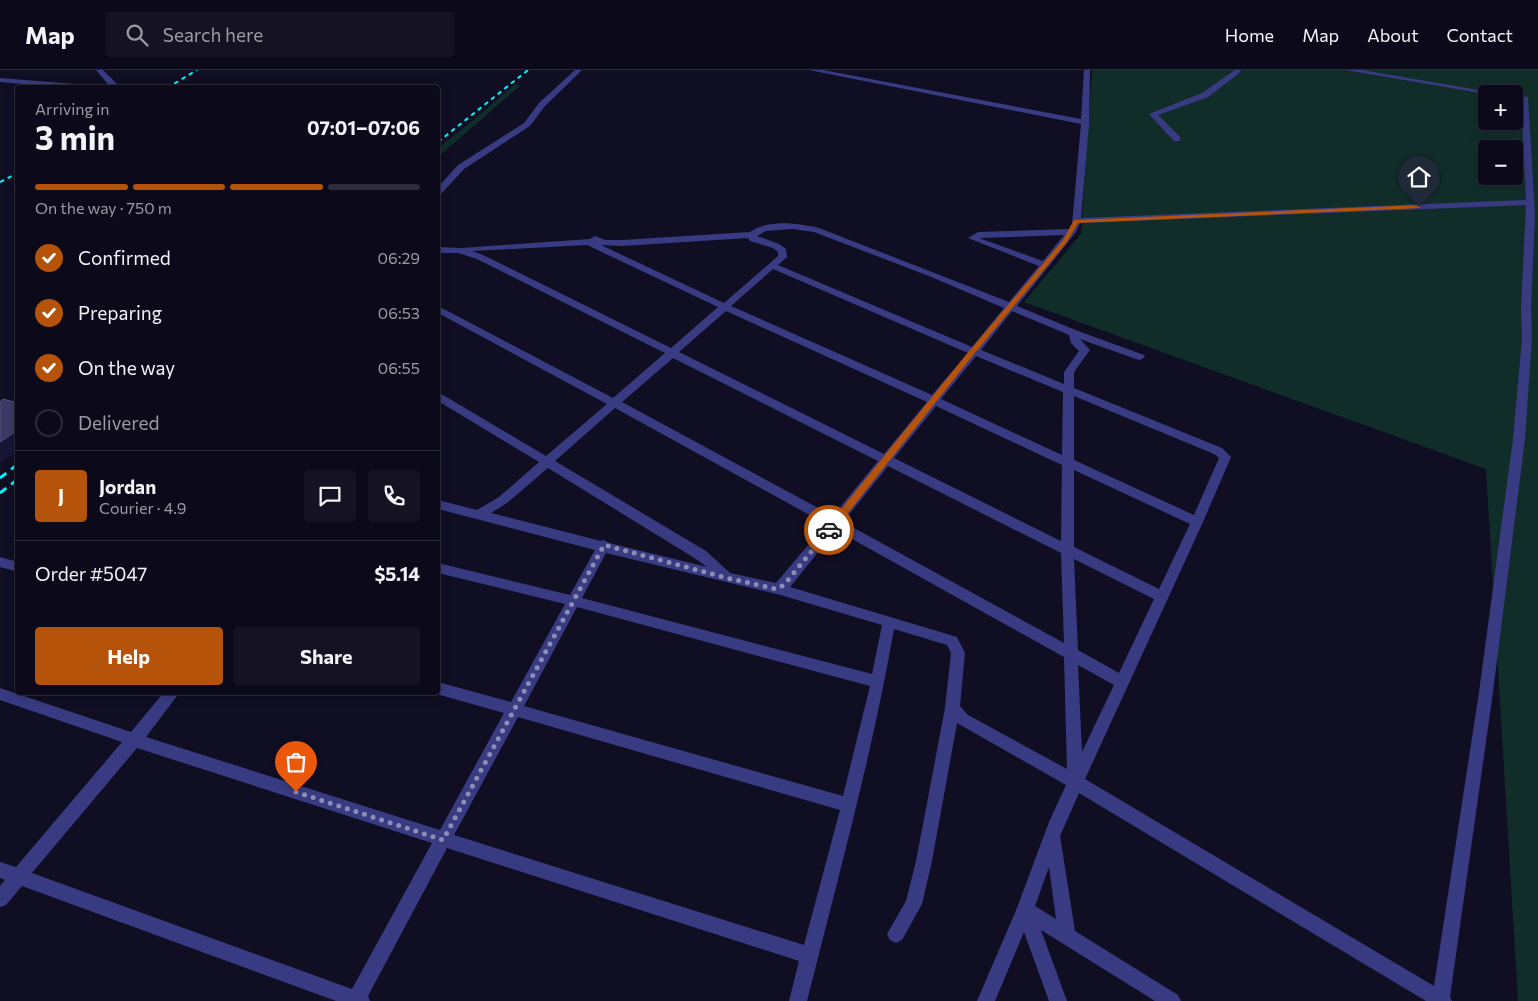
<!DOCTYPE html>
<html lang="en">
<head>
<meta charset="utf-8">
<style>
	:root { --surface:#0c0a1a; --page:#151323; --text:#f1f3f6; --muted:#9a9aa2; --line:#2c2b39; --accent:#b45309 }
	body { margin:0; font-family:Commissioner,sans-serif; background:var(--page); color:var(--text); height:100vh; display:flex; flex-direction:column; font-size:19px; white-space:nowrap }
	* { box-sizing:border-box; margin:0 }
	p { font-size:16px; color:var(--muted) }
	.icon { flex:none; width:28px; height:28px; fill:none; stroke:currentColor; stroke-width:2; stroke-linecap:round; stroke-linejoin:round }
	.map { position:relative; flex:1; overflow:hidden }
	.panel { position:absolute; left:15px; top:15px; width:425px; height:610px; display:flex; flex-direction:column; background:var(--surface); border-radius:5px; box-shadow:0 2px 12px #0003,0 0 0 1px var(--line) }
	.panel>* { flex:none }
	.fabs { position:absolute; left:1478px; top:15px; display:grid; gap:10px }
	.fabs a { display:grid; place-items:center; width:45px; height:45px; border-radius:5px; background:var(--surface); box-shadow:0 2px 12px #0003,0 0 0 1px var(--line); font-size:25px }
	.pin { position:absolute; display:grid; place-items:center; width:42px; height:42px; color:#fff; margin:-51px -21px; border-radius:50% 50% 50% 0; rotate:-45deg; box-shadow:0 0 5px #0007 }
	.pin .icon { rotate:45deg }
	.courier { position:absolute; display:grid; place-items:center; width:50px; height:50px; margin:-25px; border:4px solid #b45309; border-radius:50%; background:#fff; color:#222; box-shadow:0 1px 6px #0007 }
	.summary em { font-style:normal; font-weight:700 }
	.summary div { display:flex; flex-direction:column-reverse }
	.summary { display:flex; align-items:center; justify-content:space-between; height:85px; padding:0 20px }
	h1 { font-size:32px; font-weight:700; line-height:38px }
	.bar { display:grid; grid-template-columns:repeat(4,1fr); gap:8px 5px; align-content:center; height:60px; padding:0 20px }
	.bar i { height:6px; border-radius:4px; background:var(--line) }
	.bar .current { background:var(--accent) }
	.bar p { grid-column:span 4 }
	.line { display:flex; align-items:center; gap:12px; padding:0 20px; border-top:1px solid var(--line) }
	.line div { flex:1 }
	.round { display:grid; place-items:center; flex:none; width:52px; height:52px; border-radius:5px; background:var(--page) }
	ol { padding:0 20px; list-style:none }
	li { display:flex; align-items:center; gap:15px; height:55px }
	li p { margin-inline-start:auto }
	li .icon { padding:5px; border-radius:50%; background:var(--accent); color:#fff; stroke-width:4 }
	li:last-child { color:var(--muted) }
	li i { width:28px; height:28px; border:2px solid var(--line); border-radius:50% }
	.button { display:flex; gap:10px; margin-top:auto; padding:10px 20px }
	.button a { flex:1; height:58px; border-radius:5px; background:var(--accent); color:#fff; font-size:20px; font-weight:700; line-height:58px; text-align:center }
	.button a+a { background:var(--page); color:var(--text) }
	header { display:flex; align-items:center; gap:30px; box-sizing:border-box; height:70px; padding:0 25px; background:var(--surface); border-bottom:1px solid var(--line) }
	header strong { font-size:24px }
	nav { display:flex; gap:28px; margin-inline-start:auto; font-size:18px }
	.search { width:350px; height:45px; background:var(--page); display:flex; align-items:center; gap:12px; box-sizing:border-box; padding:0 18px; border-radius:5px; color:var(--muted); font-size:19px }
	.map>svg:first-child { display:block }
	.green { fill:#112d2a; fill-rule:evenodd }
	.lines { fill:none; stroke-linecap:round; stroke-linejoin:round }
	.minor { fill:#383b82; fill-rule:evenodd }
	.rail-far1 { stroke:#00f4fb; stroke-width:2; stroke-dasharray:4.5 4; stroke-linecap:butt }
	.rail { stroke:#00f4fb; stroke-width:3; stroke-dasharray:8 6; stroke-linecap:butt }
	.shaded-wall { fill:#191537 }
	.building { fill:#3d3964; stroke:#54517c }
	.route { fill:#b45309 }
	.done { stroke:#8d8cb2; stroke-width:5; stroke-dasharray:0 9 }
</style>
</head>
<body>
<header>
<strong>Map</strong>
<div class="search"><svg class="icon" aria-label="search" viewBox="0 0 24 24"><circle cx="10" cy="10" r="6"/><path d="M15 15l6 6"/></svg>Search here</div>
<nav><a>Home</a><a>Map</a><a>About</a><a>Contact</a></nav>
</header>
<div class="map">
<svg width="1538" height="931" viewBox="0 0 1538 931">
	<rect width="100%" height="100%" fill="#100e23"/>
	<!-- green -->
	<g class="green">
		<path d="M1092,0h446v931h-20l-32,-532 -462,-167 57,-68zM1486,24h28v27h-28zM1486,79h28v27h-28z"/>
		<polygon points="514,15 521,15 438,87 438,78 471,52"/>
	</g>
	<g class="lines">
		<!-- minor -->
		<g class="minor">
			<polygon points="96,0 103,0 117,14 117,18 111,18"/>
			<polygon points="575,0 582,0 545,36 530,56 464,99 441,124 438,124 438,117 458,95 524,53 539,33"/>
			<path d="M809,0h14l258,49 3,-49h6l-1,55 -8,93 445,-18 -5,-99 -7,-2v-4l14,2 7,118 -4,93 1,30 -7,101 -32,253 -43,305 2,4h-26l-347,-208 -19,43 15,95 103,64 3,6h-26l-114,-71 26,71h-18l-25,-69 -29,69h-18l40,-93 32,-86 17,-37 -109,-62 -25,138 -10,43 -20,36 -6,3 -6,-3 -3,-6 19,-33 10,-40 29,-153 6,-55 -4,-8 -53,-16c-22,126 -56,249 -87,372h-18l10,-40 -352,-113 -79,148 2,5h-34l-314,-115 -16,19 -6,2v-21l5,-6 -5,-2v-16l16,5 106,-125 -122,-42v-12l131,44 33,-40h16l-34,45 294,93 64,-117 -71,-20 5,-1v-10l73,20 54,-98 -127,-31v-10l132,32 25,-45 -157,-41v-9l39,10 22,-13 40,-35 -101,-61v-9l108,64 61,-52 -169,-91v-7l175,92 52,-45 -188,-94 -19,-6h-20v-6l23,1 129,-9 5,-3 10,4h17l128,-8c18,-13 48,-9 69,-4l190,74 30,-36 -71,-28 10,-6 91,-3 3,-5 9,-100zM1526,135l-5,103 1,30 -9,101 -34,253 -45,294 -349,-207 118,-257 28,-65 -9,-9 -148,-60v-16l16,-22 -10,-11 56,20 4,1 5,-3 -1,-2 -66,-24 -61,-25 59,-74 4,-9zM792,159l22,3 115,44 75,32 -32,39 -194,-82 9,-8 -1,-8 -7,-5 -22,-8 9,-5zM1064,165l-21,26 -64,-23h1zM748,168l2,3 23,7 5,4v4l-54,47 -123,-58 21,1zM588,175l1,1 129,61 -47,41 -188,-93 -11,-4zM773,199l195,84 -36,42 -201,-89zM726,241l201,91 -43,52 -205,-102zM1012,241l57,24 2,8 8,8 -15,21v12l-83,-34zM976,286l87,36 -1,63 -121,-56zM673,288l205,103 -45,55 -211,-114zM1074,326l140,58 5,4 -25,57 -120,-55zM936,336l126,59 -1,76 -167,-83zM615,338l211,116 -50,59 -46,-10 -24,-22 -151,-90zM888,396l173,87 3,90 -221,-121zM548,398l148,91 11,8 -98,-24 -5,-3 -3,1 -110,-28 16,-10zM1074,400l116,54 -31,65 -85,-42zM836,460l228,127 3,112 -99,-54 -8,-9 5,-53 -8,-16 -167,-50zM606,483l171,41 105,31 -10,49 -290,-76zM1074,489l80,40 -35,74 -41,-23zM577,537l293,79 -27,110 -319,-90zM1078,595l36,20 -32,67zM518,647l322,93 -36,135 -350,-110zM137,678l295,95 -80,146 -320,-116zM1049,797l7,52 -21,-13z"/>
			<polygon points="1235,0 1241,0 1238,4 1208,27 1158,45 1180,67 1180,71 1174,71 1149,44 1202,23"/>
			<polygon points="1346,0 1362,0 1501,24 1486,24"/>
			<polygon points="0,8 87,15 91,17 67,18 0,12"/>
			<polygon points="0,487 18,492 18,502 0,497"/>
		</g>
		<!-- rail-far1 -->
		<g class="rail-far1">
			<polyline points="167,18 197,0"/>
			<polyline points="438,72 528,0"/>
			<polyline points="0,112 18,103"/>
		</g>
		<!-- rail -->
		<g class="rail">
			<polyline points="0,408 18,394"/>
			<polyline points="0,423 18,409"/>
		</g>
	</g>
	<!-- shaded-wall -->
	<polygon class="shaded-wall" points="18,360 18,381 0,393 0,372"/>
	<!-- building -->
	<polygon class="building" points="3,329 18,333 18,360 0,372 0,332"/>
	<!-- route -->
	<polygon class="route" points="1419,135 1421,138 1078,153 1067,172 970,289 832,463 826,463 826,458 965,286 1063,170 1074,150"/>
	<g class="lines">
		<!-- done -->
		<polyline class="done" points="296,722 443,770 604,475 727,508 776,519 784,515 829,460"/>
	</g>
</svg>
<div class="fabs">
<a>+</a>
<a>−</a>
</div>
<div class="pin" style="left:296px;top:722px;background:#ea580c"><svg class="icon" aria-label="bag" viewBox="0 0 24 24"><path d="M5 8h14l-1 12H6zM9 8a3 3 0 0 1 6 0"/></svg></div>
<div class="pin" style="left:1419px;top:137px;background:#1f2937"><svg class="icon" aria-label="home" viewBox="0 0 24 24"><path d="M3 11l9-7 9 7M6 9v11h12V9"/></svg></div>
<div class="courier" style="left:829px;top:460px"><svg class="icon" aria-label="car" viewBox="0 0 24 24"><path d="M5 17H2v-5l4-1 3-4h7l3 4 3 1v5h-3M9 17h6M6 11h13"/><circle cx="7" cy="17" r="2"/><circle cx="17" cy="17" r="2"/></svg></div>
<section class="panel">
<div class="summary"><div><h1>3 min</h1><p>Arriving in</p></div><em>07:01–07:06</em></div>
<div class="bar"><i class="current"></i><i class="current"></i><i class="current"></i><i></i><p>On the way · 750 m</p></div>
<ol>
<li><svg class="icon" aria-label="check" viewBox="0 0 24 24"><path d="M5 12l5 5 9-10"/></svg>Confirmed<p>06:29</p></li>
<li><svg class="icon" aria-label="check" viewBox="0 0 24 24"><path d="M5 12l5 5 9-10"/></svg>Preparing<p>06:53</p></li>
<li><svg class="icon" aria-label="check" viewBox="0 0 24 24"><path d="M5 12l5 5 9-10"/></svg>On the way<p>06:55</p></li>
<li><i></i>Delivered</li>
</ol>
<div class="line" style="height:90px"><b class="round" style="background:var(--accent);color:#fff">J</b><div><b>Jordan</b><p>Courier · 4.9</p></div><a class="round"><svg class="icon" aria-label="chat" viewBox="0 0 24 24"><path d="M4 5h16v11H9l-5 4z"/></svg></a><a class="round"><svg class="icon" aria-label="phone" viewBox="0 0 24 24"><path d="M5 4h4l2 5-3 2q2 4 5 5l2-3 5 2v4C11 20 4 13 5 4z"/></svg></a></div>
<div class="line" style="height:65px"><div>Order #5047</div><b>$5.14</b></div>
<div class="button"><a>Help</a><a>Share</a></div>
</section>
</div>
</body>
</html>
